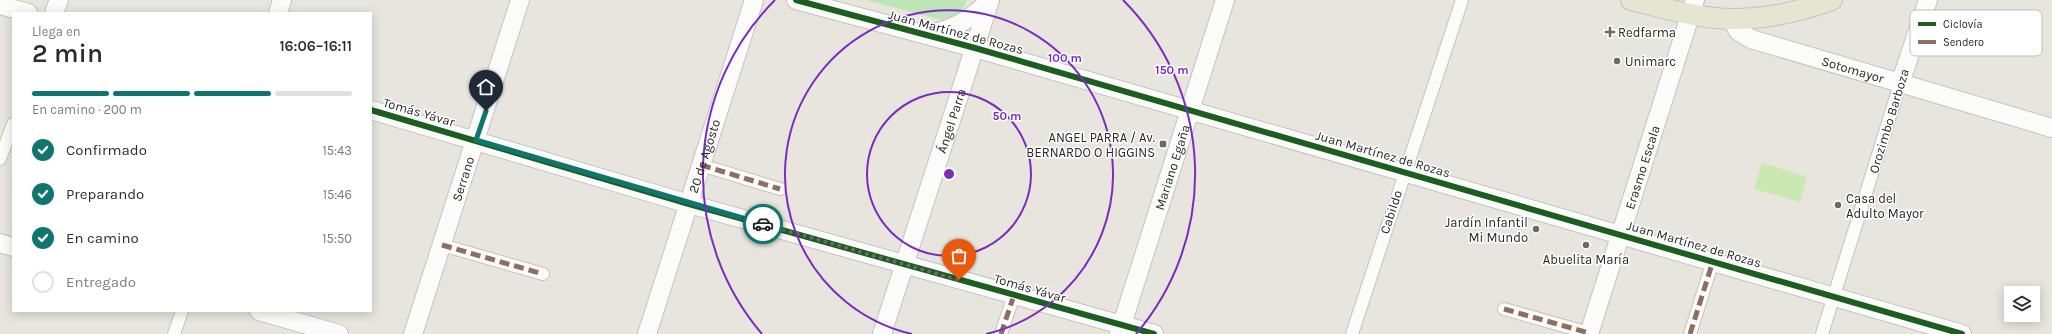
<!DOCTYPE html>
<html lang="es">
<head>
<meta charset="utf-8">
<style>
	:root { --surface:#fff; --page:#f7f7f7; --text:#2b2b33; --muted:#7c7c81; --line:#e1e1e2; --accent:#0f766e }
	body { margin:0; font-family:Karla,sans-serif; background:var(--page); color:var(--text); height:100vh; display:flex; flex-direction:column; font-size:15px; white-space:nowrap }
	* { box-sizing:border-box; margin:0 }
	p { font-size:13px; color:var(--muted) }
	.icon { flex:none; width:22px; height:22px; fill:none; stroke:currentColor; stroke-width:2; stroke-linecap:round; stroke-linejoin:round }
	.map { position:relative; flex:1; overflow:hidden }
	.sheet { position:absolute; left:12px; top:12px; width:360px; height:300px; display:flex; flex-direction:column; background:var(--surface); border-radius:0px; box-shadow:0 2px 10px #0003 }
	.sheet>* { flex:none }
	.buttons { position:absolute; left:2004px; top:286px; display:grid; gap:8px }
	.buttons a { display:grid; place-items:center; width:36px; height:36px; border-radius:0px; background:var(--surface); box-shadow:0 2px 10px #0003; font-size:20px }
	.pin { position:absolute; display:grid; place-items:center; width:34px; height:34px; color:#fff; margin:-41px -17px; border-radius:50% 50% 50% 0; rotate:-45deg; box-shadow:0 0 4px #0007 }
	.pin .icon { rotate:45deg }
	.courier { position:absolute; display:grid; place-items:center; width:40px; height:40px; margin:-20px; border:3px solid #0f766e; border-radius:50%; background:#fff; color:#222; box-shadow:0 1px 5px #0007 }
	.headline em { font-style:normal; font-weight:600 }
	.headline div { display:flex; flex-direction:column-reverse }
	.headline { display:flex; align-items:center; justify-content:space-between; height:68px; padding:0 20px }
	h1 { font-size:26px; font-weight:600; line-height:30px }
	.bar { display:grid; grid-template-columns:repeat(4,1fr); gap:6px 4px; align-content:center; height:48px; padding:0 20px }
	.bar i { height:5px; border-radius:3px; background:var(--line) }
	.bar .current { background:var(--accent) }
	.bar p { grid-column:span 4 }
	ol { padding:0 20px; list-style:none }
	li { display:flex; align-items:center; gap:12px; height:44px }
	li p { margin-inline-start:auto }
	li .icon { padding:4px; border-radius:50%; background:var(--accent); color:#fff; stroke-width:4 }
	li:last-child { color:var(--muted) }
	li i { width:22px; height:22px; border:2px solid var(--line); border-radius:50% }
	.map>svg:first-child { display:block }
	.green { fill:#bfe4b5 }
	.pitch { fill:#cae8b2 }
	.lines { fill:none; stroke-linecap:round; stroke-linejoin:round }
	.street-casing { stroke:#c4c3c3; stroke-width:14 }
	.secondary-casing { stroke:#c4c3c3; stroke-width:20 }
	.primary-casing { stroke:#c3c2c0; stroke-width:22 }
	.street { stroke:#fbfbfa; stroke-width:12 }
	.secondary { stroke:#fbfbfa; stroke-width:18 }
	.primary { stroke:#e6e5d1; stroke-width:20 }
	.quiet { stroke:#8d6e63; stroke-width:5; stroke-dasharray:10 5; stroke-linecap:butt }
	.cycleway-casing { stroke:#fff; stroke-width:8 }
	.cycleway { stroke:#1b5e20; stroke-width:6 }
	.done { stroke:#6b6a67; stroke-width:4; stroke-dasharray:0 7.2 }
	.route { stroke:#0f766e; stroke-width:5 }
	.ring { fill:none; stroke:#7b2cbf; stroke-width:2 }
	.poi-dot { fill:#6b6a67; stroke:#fff; stroke-width:1.5 }
	.labels { text-anchor:middle; dominant-baseline:central; stroke-width:3; stroke-linejoin:round; paint-order:stroke }
	.street-label { font-size:13px; fill:#282828; stroke:#fff }
	.poi-label { font-size:13px; fill:#282828; stroke:#fff; text-anchor:start }
	.key { fill:#fff; stroke:#bebebe; stroke-width:1 }
	.key-label { font-size:11px; fill:#282828 }
	.centre { fill:#7b2cbf; stroke:#fff; stroke-width:2 }
	.ring-label { font-size:12px; text-anchor:middle; font-weight:bold; fill:#7b2cbf; stroke:#fff; stroke-width:3; stroke-linejoin:round; paint-order:stroke }
</style>
</head>
<body>
<div class="map">
<svg width="2052" height="334" viewBox="0 0 2052 334">
	<rect width="100%" height="100%" fill="#e7e5dd"/>
	<!-- green -->
	<path class="green" d="M866,0h101c-4,12 -13,19 -25,20z"/>
	<!-- pitch -->
	<polygon class="pitch" points="1762,163 1807,177 1800,202 1754,189"/>
	<g class="lines">
		<!-- street casing -->
		<g class="street-casing">
			<g id="street">
				<polyline points="0,159 13,124"/>
				<polyline points="701,165 780,189"/>
				<polyline points="442,245 543,274"/>
				<polyline points="1504,309 1589,333"/>
				<polyline points="174,334 182,311"/>
				<polyline points="1001,334 1014,295"/>
				<polyline points="1352,334 1462,0"/>
				<polyline points="1690,334 1713,261"/>
				<polyline points="1822,334 1900,84"/>
			</g>
		</g>
		<!-- secondary casing -->
		<g class="secondary-casing">
			<g id="secondary">
				<polyline points="796,0 975,48 1962,334"/>
				<polyline points="0,5 28,13"/>
				<polyline points="54,13 59,0"/>
				<polyline points="278,13 282,0"/>
				<path id="s1" d="M1732,19l6,12 13,8 301,89"/>
				<path d="M928,34c25,-4 43,-15 61,-33"/>
				<polyline points="1900,84 1928,0"/>
				<polyline points="371,110 689,204 1154,334"/>
				<polyline points="0,243 13,247"/>
				<polyline points="259,311 339,334"/>
				<path id="s2" d="M413,334l107,-334"/>
				<path id="s3" d="M647,334l107,-334"/>
				<path id="s4" d="M882,334l108,-334"/>
				<path id="s5" d="M1119,334l106,-334"/>
				<path id="s6" d="M1589,334l106,-334"/>
			</g>
		</g>
		<!-- primary casing -->
		<g class="primary-casing">
			<path id="primary" d="M1631,0c28,7 55,15 84,18 38,4 82,-5 117,-18"/>
		</g>
		<!-- street -->
		<use href="#street" class="street"/>
		<!-- secondary -->
		<use href="#secondary" class="secondary"/>
		<!-- primary -->
		<use href="#primary" class="primary"/>
		<!-- quiet -->
		<g class="quiet">
			<polyline points="701,165 780,189"/>
			<polyline points="442,245 543,274"/>
			<polyline points="1504,309 1589,333"/>
			<polyline points="1001,334 1014,295"/>
			<polyline points="1690,334 1713,261"/>
		</g>
		<!-- cycleway casing -->
		<g class="cycleway-casing">
			<g id="cycleway">
				<polyline points="796,0 975,48 1962,334"/>
				<polyline points="371,110 689,204 1154,334"/>
			</g>
		</g>
		<!-- cycleway -->
		<use href="#cycleway" class="cycleway"/>
	</g>
	<g class="lines">
		<!-- done -->
		<polyline class="done" points="763,224 959,280"/>
		<!-- route -->
		<polyline class="route" points="486,111 476,140 763,224"/>
	</g>
	<!-- distance rings -->
	<g class="ring">
		<circle cx="949" cy="174" r="82"/>
		<path d="M912 334A164 164 0 1 1 986 334"/>
		<path d="M762 334A246 246 0 0 1 775 0M1123 0A246 246 0 0 1 1136 334"/>
	</g>
	<!-- markers -->
	<g class="poi-dot">
		<path d="M1608 26h4v4h4v4h-4v4h-4v-4h-4v-4h4z"/>
		<circle cx="1617" cy="61" r="4"/>
		<rect x="1159" y="140" width="8" height="8" rx="2"/>
		<circle cx="1838" cy="205" r="4"/>
		<circle cx="1536" cy="229" r="4"/>
		<circle cx="1586" cy="245" r="4"/>
	</g>
	<g class="labels">
		<!-- street labels -->
		<g class="street-label">
			<text transform="translate(956 32) rotate(15)">Juan Martínez de Rozas</text>
			<text stroke="none"><textPath href="#s1" startOffset="135">Sotomayor</textPath></text>
			<text transform="translate(419 112) rotate(16)">Tomás Yávar</text>
			<text stroke="none"><textPath href="#s4" startOffset="224">Ángel Parra</textPath></text>
			<text transform="translate(1889 121) rotate(-73)">Orozimbo Barboza</text>
			<text transform="translate(1383 154) rotate(16)">Juan Martínez de Rozas</text>
			<text stroke="none"><textPath href="#s3" startOffset="187">20 de Agosto</textPath></text>
			<text stroke="none"><textPath href="#s5" startOffset="175">Mariano Egaña</textPath></text>
			<text stroke="none"><textPath href="#s6" startOffset="175">Erasmo Escala</textPath></text>
			<text stroke="none"><textPath href="#s2" startOffset="163">Serrano</textPath></text>
			<text transform="translate(1391 212) rotate(-72)">Cabildo</text>
			<text transform="translate(1694 244) rotate(16)">Juan Martínez de Rozas</text>
			<text transform="translate(1030 288) rotate(16)">Tomás Yávar</text>
		</g>
		<!-- poi labels -->
		<g class="poi-label">
			<text x="1618" y="32">Redfarma</text>
			<text x="1625" y="61">Unimarc</text>
			<text x="1155" y="137" text-anchor="end">ANGEL PARRA / Av.<tspan x="1155" dy="15">BERNARDO O HIGGINS</tspan></text>
			<text x="1846" y="198">Casa del<tspan x="1846" dy="15">Adulto Mayor</tspan></text>
			<text x="1528" y="222" text-anchor="end">Jardín Infantil<tspan x="1528" dy="15">Mi Mundo</tspan></text>
			<text x="1586" y="259" text-anchor="middle">Abuelita María</text>
		</g>
	</g>
	<!-- legend -->
	<rect x="1910" y="10" width="132" height="46" rx="6" class="key"/>
	<rect x="1918" y="22" width="18" height="4" fill="#1b5e20"/>
	<rect x="1918" y="40" width="18" height="4" fill="#8d6e63"/>
	<g class="key-label">
		<text x="1943" y="28">Ciclovía</text>
		<text x="1943" y="46">Sendero</text>
	</g>
	<circle cx="949" cy="174" r="6" class="centre"/>
	<g class="ring-label">
		<text x="1065" y="62">100 m</text>
		<text x="1172" y="74">150 m</text>
		<text x="1007" y="120">50 m</text>
	</g>
</svg>
<div class="buttons">
<a><svg class="icon" aria-label="layers" viewBox="0 0 24 24"><path d="M12 4l9 5-9 5-9-5zM3 14l9 5 9-5"/></svg></a>
</div>
<div class="pin" style="left:959px;top:280px;background:#ea580c"><svg class="icon" aria-label="bag" viewBox="0 0 24 24"><path d="M5 8h14l-1 12H6zM9 8a3 3 0 0 1 6 0"/></svg></div>
<div class="pin" style="left:486px;top:111px;background:#1f2937"><svg class="icon" aria-label="home" viewBox="0 0 24 24"><path d="M3 11l9-7 9 7M6 9v11h12V9"/></svg></div>
<div class="courier" style="left:763px;top:224px"><svg class="icon" aria-label="car" viewBox="0 0 24 24"><path d="M5 17H2v-5l4-1 3-4h7l3 4 3 1v5h-3M9 17h6M6 11h13"/><circle cx="7" cy="17" r="2"/><circle cx="17" cy="17" r="2"/></svg></div>
<section class="sheet">
<div class="headline"><div><h1>2 min</h1><p>Llega en</p></div><em>16:06–16:11</em></div>
<div class="bar"><i class="current"></i><i class="current"></i><i class="current"></i><i></i><p>En camino · 200 m</p></div>
<ol>
<li><svg class="icon" aria-label="check" viewBox="0 0 24 24"><path d="M5 12l5 5 9-10"/></svg>Confirmado<p>15:43</p></li>
<li><svg class="icon" aria-label="check" viewBox="0 0 24 24"><path d="M5 12l5 5 9-10"/></svg>Preparando<p>15:46</p></li>
<li><svg class="icon" aria-label="check" viewBox="0 0 24 24"><path d="M5 12l5 5 9-10"/></svg>En camino<p>15:50</p></li>
<li><i></i>Entregado</li>
</ol>
</section>
</div>
</body>
</html>
